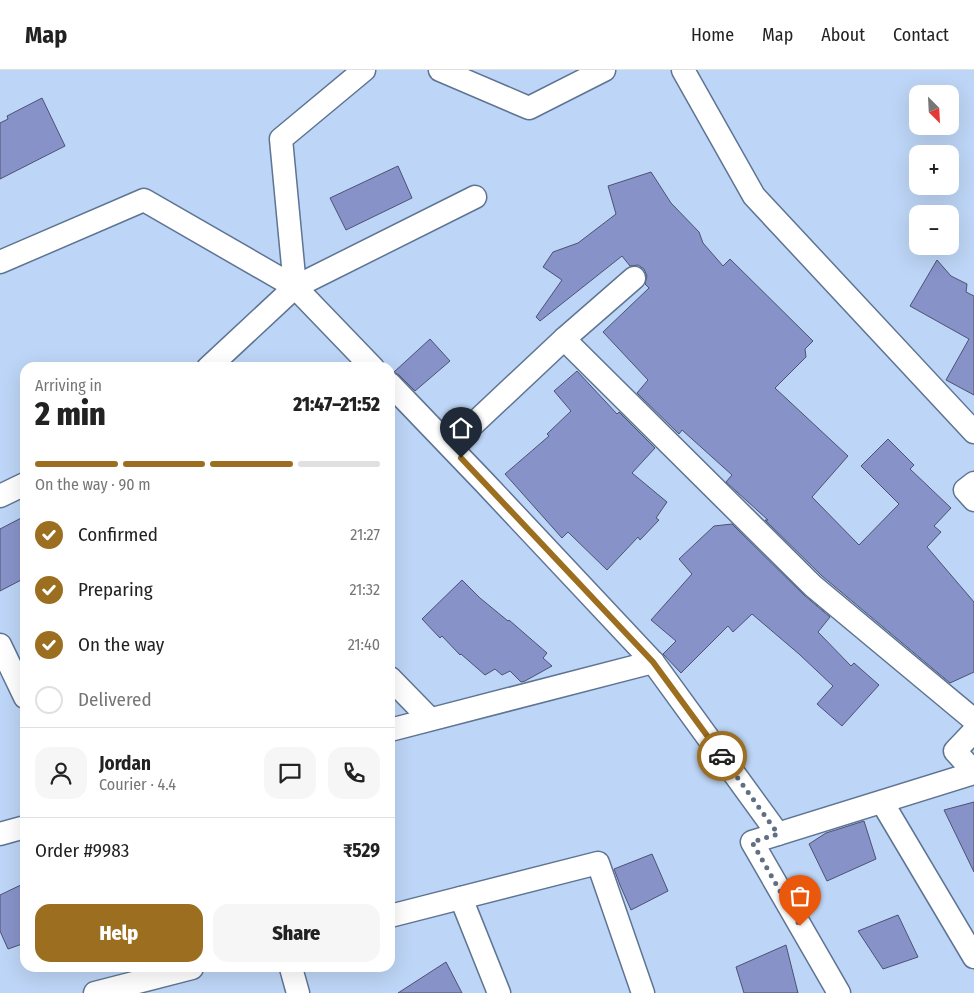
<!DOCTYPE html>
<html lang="en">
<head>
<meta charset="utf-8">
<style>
	:root { --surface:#fff; --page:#f6f6f6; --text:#222; --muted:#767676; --line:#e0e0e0; --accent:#9c6e1f }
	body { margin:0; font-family:"Fira Sans Condensed",sans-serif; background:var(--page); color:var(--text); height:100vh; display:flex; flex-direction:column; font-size:19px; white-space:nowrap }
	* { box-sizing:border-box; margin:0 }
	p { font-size:16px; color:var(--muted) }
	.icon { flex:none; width:28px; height:28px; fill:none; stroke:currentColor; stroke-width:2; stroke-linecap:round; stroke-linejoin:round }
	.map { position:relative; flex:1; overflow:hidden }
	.panel { position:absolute; left:20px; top:292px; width:375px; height:610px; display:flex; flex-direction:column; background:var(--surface); border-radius:15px; box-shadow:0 5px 20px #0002 }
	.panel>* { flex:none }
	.needle { width:32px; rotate:156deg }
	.controls { position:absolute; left:909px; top:15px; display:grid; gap:10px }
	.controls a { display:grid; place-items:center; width:50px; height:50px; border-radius:10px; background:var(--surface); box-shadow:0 5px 20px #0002; font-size:25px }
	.pin { position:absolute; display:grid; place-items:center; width:42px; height:42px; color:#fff; margin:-51px -21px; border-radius:50% 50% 50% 0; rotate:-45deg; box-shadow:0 0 5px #0007 }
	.pin .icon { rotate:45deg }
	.courier { position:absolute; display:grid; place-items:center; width:50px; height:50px; margin:-25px; border:4px solid #9c6e1f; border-radius:50%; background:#fff; color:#222; box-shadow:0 1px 6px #0007 }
	.summary em { font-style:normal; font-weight:800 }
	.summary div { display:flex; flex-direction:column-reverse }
	.summary { display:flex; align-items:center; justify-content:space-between; height:85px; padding:0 15px }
	h1 { font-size:32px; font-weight:800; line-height:38px }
	.bar { display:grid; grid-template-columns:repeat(4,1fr); gap:8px 5px; align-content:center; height:60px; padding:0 15px }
	.bar i { height:6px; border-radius:4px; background:var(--line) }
	.bar .current { background:var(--accent) }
	.bar p { grid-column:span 4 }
	.line { display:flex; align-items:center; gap:12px; padding:0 15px; border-top:1px solid var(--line) }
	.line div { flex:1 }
	.round { display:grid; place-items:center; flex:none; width:52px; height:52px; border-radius:15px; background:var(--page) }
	ol { padding:0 15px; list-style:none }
	li { display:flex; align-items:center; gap:15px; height:55px }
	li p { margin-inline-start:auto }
	li .icon { padding:5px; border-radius:50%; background:var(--accent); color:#fff; stroke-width:4 }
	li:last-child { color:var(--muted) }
	li i { width:28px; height:28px; border:2px solid var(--line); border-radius:50% }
	.action { display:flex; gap:10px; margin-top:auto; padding:10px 15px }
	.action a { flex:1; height:58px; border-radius:15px; background:var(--accent); color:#fff; font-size:20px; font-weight:800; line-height:58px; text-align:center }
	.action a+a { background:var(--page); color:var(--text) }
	header { display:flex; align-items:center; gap:30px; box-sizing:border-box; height:70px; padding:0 25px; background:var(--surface); border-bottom:1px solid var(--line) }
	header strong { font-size:24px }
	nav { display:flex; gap:28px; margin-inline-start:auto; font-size:18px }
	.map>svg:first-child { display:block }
	.building { fill:#8792c9; stroke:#4c5272 }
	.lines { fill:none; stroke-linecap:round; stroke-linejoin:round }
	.minor-casing { stroke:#5e7492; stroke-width:25 }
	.minor { stroke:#fff; stroke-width:22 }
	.done { stroke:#606f83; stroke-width:5; stroke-dasharray:0 9 }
	.route { stroke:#9c6e1f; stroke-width:6 }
</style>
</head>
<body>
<header>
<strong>Map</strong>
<nav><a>Home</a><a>Map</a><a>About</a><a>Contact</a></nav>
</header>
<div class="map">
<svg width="974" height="923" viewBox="0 0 974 923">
	<rect width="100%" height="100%" fill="#bdd5f6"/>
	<!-- building -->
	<g class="building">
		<polygon points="42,28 65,76 0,109 0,53 8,49 7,46"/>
		<polygon points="398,96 412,128 346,160 330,128"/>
		<polygon points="651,102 671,133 699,162 703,173 723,196 730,189 813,271 805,279 806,287 775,318 848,386 812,427 859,475 899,434 861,396 888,369 914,395 910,399 951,438 934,456 941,462 927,477 974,532 974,602 950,613 822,506 765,450 768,450 726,412 732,405 682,360 679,364 637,323 648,310 603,262 649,218 645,214 647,206 644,199 638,195 630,196 622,186 540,251 536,247 562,210 543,197 553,182 578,173 616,144 608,116"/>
		<polygon points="937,190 951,206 967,214 966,222 974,226 974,325 946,310 969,269 910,236"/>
		<polygon points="430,269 450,291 415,321 399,305 394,302"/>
		<polygon points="577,301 617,344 619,342 655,378 632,403 667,432 656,448 659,450 640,470 638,467 607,500 568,462 562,468 505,404 549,366 547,364 571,341 554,321"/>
		<polygon points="25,446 25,508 0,521 0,459"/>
		<polygon points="732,454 804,525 830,547 818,562 851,596 854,593 879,615 842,656 817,634 833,616 799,584 752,544 733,562 728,556 681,603 663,584 676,571 651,550 692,504 679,489 714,456"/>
		<polygon points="462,510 480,528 508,551 509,550 547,583 543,588 552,596 525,611 521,612 510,601 502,605 495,599 485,605 461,584 460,585 442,566 440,568 422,549"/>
		<polygon points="974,732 974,802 944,740"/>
		<polygon points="864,751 876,789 827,811 809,774 826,763"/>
		<polygon points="652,784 668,821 631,840 620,815 614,799"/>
		<polygon points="25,813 25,873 8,879 0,861 0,825"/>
		<polygon points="898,845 918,887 883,899 858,861"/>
		<polygon points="786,875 798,923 744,923 736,897"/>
		<polygon points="446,892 462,923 398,923"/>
	</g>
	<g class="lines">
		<!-- minor casing -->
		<g class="minor-casing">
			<g id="minor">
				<polyline points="440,0 529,38 604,0"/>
				<polyline points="683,0 754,126 974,362"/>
				<polyline points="0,192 144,130 295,217 281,69 364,0"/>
				<polyline points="295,217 373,298"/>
				<polyline points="564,269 813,516 974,650"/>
				<polyline points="208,298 295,217 475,127"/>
				<polyline points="390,314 484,412 653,592 778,764"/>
				<polyline points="450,376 564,269 634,208"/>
				<polyline points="974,413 965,420 974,430"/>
				<polyline points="0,426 25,414"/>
				<polyline points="0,575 25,627"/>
				<polyline points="390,608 430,649"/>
				<polyline points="390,660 653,592"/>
				<polyline points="974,661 955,681 974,702"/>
				<polyline points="882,732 974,887"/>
				<polyline points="0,764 25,757"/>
				<polyline points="461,828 499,923"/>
				<polyline points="390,846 598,793 643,923"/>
				<polyline points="291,898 298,923"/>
				<polyline points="95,923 192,898"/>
				<polyline points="839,923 752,772 974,703"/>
			</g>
		</g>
		<!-- minor -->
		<use href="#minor" class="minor"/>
	</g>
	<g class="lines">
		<!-- done -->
		<polyline class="done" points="722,686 778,764 752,772 800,856"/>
		<!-- route -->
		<polyline class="route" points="461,388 653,592 722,686"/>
	</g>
</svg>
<div class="controls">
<a><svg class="needle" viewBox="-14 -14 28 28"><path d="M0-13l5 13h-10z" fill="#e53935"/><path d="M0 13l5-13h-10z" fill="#767676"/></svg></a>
<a>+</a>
<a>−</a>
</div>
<div class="pin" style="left:800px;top:856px;background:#ea580c"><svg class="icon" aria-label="bag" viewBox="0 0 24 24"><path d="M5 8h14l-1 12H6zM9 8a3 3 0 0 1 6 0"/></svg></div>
<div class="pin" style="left:461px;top:388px;background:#1f2937"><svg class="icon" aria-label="home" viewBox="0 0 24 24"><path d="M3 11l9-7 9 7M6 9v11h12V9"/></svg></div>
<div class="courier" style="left:722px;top:686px"><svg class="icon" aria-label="car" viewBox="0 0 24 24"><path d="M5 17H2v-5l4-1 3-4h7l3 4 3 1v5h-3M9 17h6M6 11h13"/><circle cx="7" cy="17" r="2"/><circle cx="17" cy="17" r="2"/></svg></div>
<section class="panel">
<div class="summary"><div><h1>2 min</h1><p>Arriving in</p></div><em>21:47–21:52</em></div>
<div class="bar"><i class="current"></i><i class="current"></i><i class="current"></i><i></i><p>On the way · 90 m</p></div>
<ol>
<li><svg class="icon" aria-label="check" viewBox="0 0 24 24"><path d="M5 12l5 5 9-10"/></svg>Confirmed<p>21:27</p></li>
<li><svg class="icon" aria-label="check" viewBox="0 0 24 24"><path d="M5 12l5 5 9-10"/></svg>Preparing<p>21:32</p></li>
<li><svg class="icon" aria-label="check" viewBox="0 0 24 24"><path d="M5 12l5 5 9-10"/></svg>On the way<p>21:40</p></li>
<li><i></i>Delivered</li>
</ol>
<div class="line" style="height:90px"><a class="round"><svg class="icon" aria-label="person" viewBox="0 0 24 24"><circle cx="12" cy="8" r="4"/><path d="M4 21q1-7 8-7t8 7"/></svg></a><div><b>Jordan</b><p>Courier · 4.4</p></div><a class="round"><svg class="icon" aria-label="chat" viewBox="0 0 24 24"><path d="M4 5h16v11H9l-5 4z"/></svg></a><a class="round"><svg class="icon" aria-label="phone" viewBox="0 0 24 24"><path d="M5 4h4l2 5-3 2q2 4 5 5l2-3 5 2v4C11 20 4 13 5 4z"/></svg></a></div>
<div class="line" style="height:65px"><div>Order #9983</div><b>₹529</b></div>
<div class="action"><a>Help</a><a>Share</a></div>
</section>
</div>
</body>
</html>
